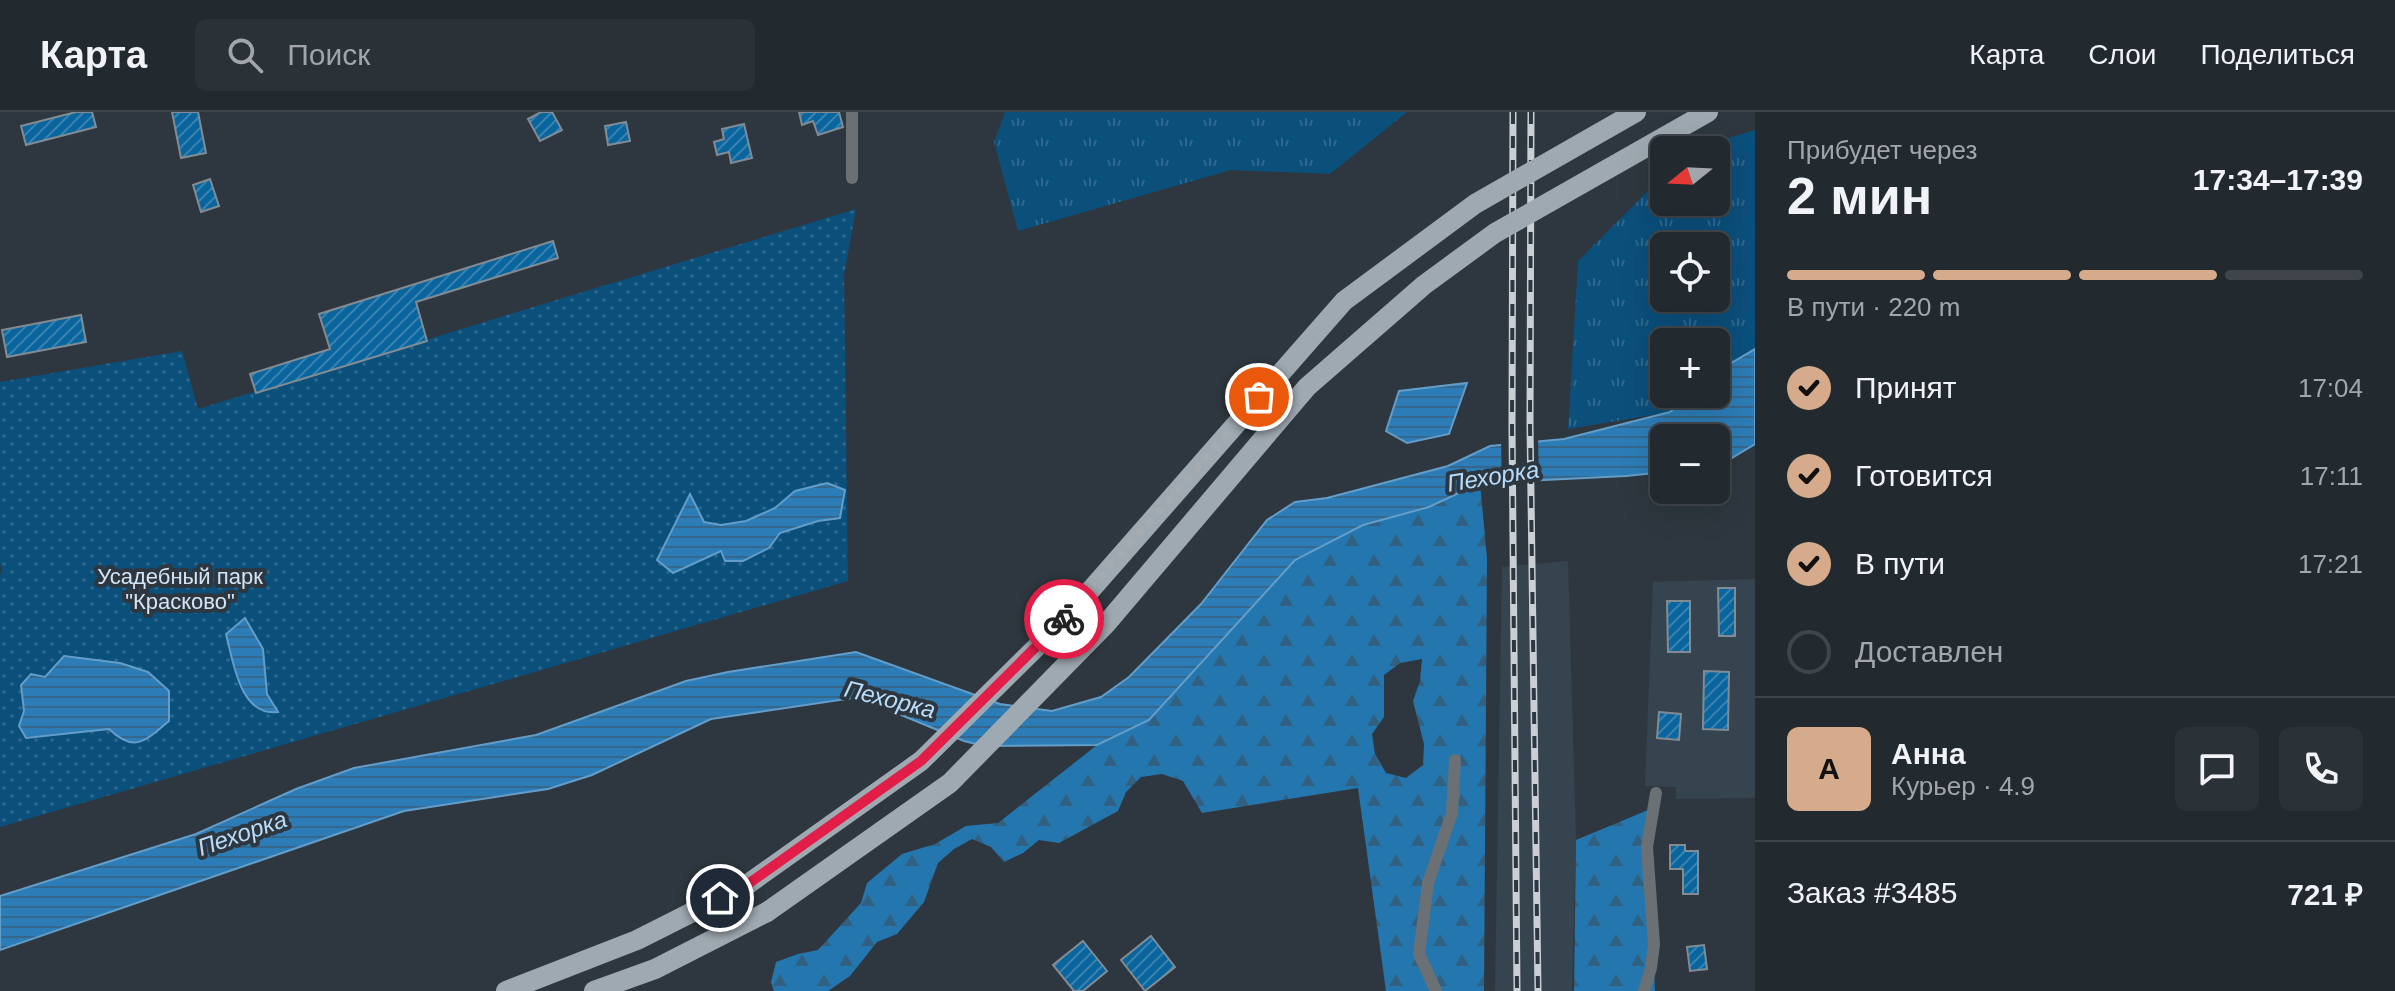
<!DOCTYPE html>
<html lang="ru">
<head>
<meta charset="utf-8">
<style>
	:root { --surface:#22292f; --page:#2a3137; --text:#f1f3f6; --muted:#a2a6aa; --line:#3f454b; --accent:#d6ab8b }
	body { margin:0; font-family:Arial,sans-serif; background:var(--page); color:var(--text); height:100vh; display:flex; flex-direction:column; font-size:30px; white-space:nowrap }
	* { box-sizing:border-box; margin:0 }
	p { font-size:26px; color:var(--muted) }
	.icon { flex:none; width:44px; height:44px; fill:none; stroke:currentColor; stroke-width:2; stroke-linecap:round; stroke-linejoin:round }
	.map { position:relative; flex:1; overflow:hidden }
	.details { display:flex; flex-direction:column; background:var(--surface); width:640px }
	.details>* { flex:none }
	.needle { width:52px; rotate:252deg }
	.buttons { position:absolute; left:1650px; top:24px; display:grid; gap:16px }
	.buttons a { display:grid; place-items:center; width:80px; height:80px; border-radius:12px; background:var(--surface); box-shadow:0 8px 32px #0002,0 0 0 2px var(--line); font-size:40px }
	.pin { position:absolute; display:grid; place-items:center; width:68px; height:68px; color:#fff; margin:-34px; border:4px solid #fff; border-radius:50%; box-shadow:0 2px 8px #0007 }
	.courier { position:absolute; display:grid; place-items:center; width:80px; height:80px; margin:-40px; border:6px solid #e11d48; border-radius:50%; background:#fff; color:#222; box-shadow:0 2px 10px #0007 }
	.head em { font-style:normal; font-weight:700 }
	.head div { display:flex; flex-direction:column-reverse }
	.head { display:flex; align-items:center; justify-content:space-between; height:136px; padding:0 32px }
	h1 { font-size:52px; font-weight:700; line-height:60px }
	.bar { display:grid; grid-template-columns:repeat(4,1fr); gap:12px 8px; align-content:center; height:96px; padding:0 32px }
	.bar i { height:10px; border-radius:6px; background:var(--line) }
	.bar .current { background:var(--accent) }
	.bar p { grid-column:span 4 }
	.line { display:flex; align-items:center; gap:20px; padding:0 32px; border-top:2px solid var(--line) }
	.line div { flex:1 }
	.round { display:grid; place-items:center; flex:none; width:84px; height:84px; border-radius:12px; background:var(--page) }
	ol { padding:0 32px; list-style:none }
	li { display:flex; align-items:center; gap:24px; height:88px }
	li p { margin-inline-start:auto }
	li .icon { padding:8px; border-radius:50%; background:var(--accent); color:#111; stroke-width:4 }
	li:last-child { color:var(--muted) }
	li i { width:44px; height:44px; border:4px solid var(--line); border-radius:50% }
	header { display:flex; align-items:center; gap:48px; box-sizing:border-box; height:112px; padding:0 40px; background:var(--surface); border-bottom:2px solid var(--line) }
	header strong { font-size:38px }
	nav { display:flex; gap:44px; margin-inline-start:auto; font-size:28px }
	.search { width:560px; height:72px; background:var(--page); display:flex; align-items:center; gap:20px; box-sizing:border-box; padding:0 28px; border-radius:12px; color:var(--muted); font-size:30px }
	main { display:flex; flex:1; min-height:0 }
	.map>svg:first-child { display:block }
	.built { fill:#364450 }
	.grass { fill:url(#grass-tufts); fill-rule:evenodd }
	.forest { fill:url(#forest-firs); fill-rule:evenodd }
	.park { fill:url(#park-dots) }
	.water { fill:url(#water-rules); stroke:#639dc8; stroke-width:2 }
	.pier { fill:#2e373f }
	.building { fill:url(#building-hatch); stroke:#808b94; stroke-width:2 }
	.lines { fill:none; stroke-linecap:round; stroke-linejoin:round }
	.street { stroke:#6b7074; stroke-width:12 }
	.primary { stroke:#9fa9b1; stroke-width:20 }
	.rail-casing { stroke:#cacfd5; stroke-width:7 }
	.rail { stroke:#2e373f; stroke-width:4; stroke-dasharray:12; stroke-linecap:butt }
	.primary-bridge { stroke:#9fa9b1; stroke-width:20 }
	.done { stroke:#a4abb1; stroke-width:8; stroke-dasharray:0 14.4 }
	.route { stroke:#e11d48; stroke-width:10 }
	.labels { text-anchor:middle; dominant-baseline:central; stroke-width:8; stroke-linejoin:round; paint-order:stroke }
	.park-label { font-size:22px; fill:#d2e4f5; stroke:#2e373f }
	.water-label { font-size:24px; font-style:italic; fill:#b7dcfc; stroke:#2e373f }
</style>
</head>
<body>
<header>
<strong>Карта</strong>
<div class="search"><svg class="icon" aria-label="search" viewBox="0 0 24 24"><circle cx="10" cy="10" r="6"/><path d="M15 15l6 6"/></svg>Поиск</div>
<nav><a>Карта</a><a>Слои</a><a>Поделиться</a></nav>
</header>
<main>
<div class="map">
<svg width="1755" height="879" viewBox="0 0 1755 879">
	<defs>
		<pattern id="grass-tufts" width="24" height="20" patternUnits="userSpaceOnUse" patternTransform="scale(2)"><rect width="24" height="20" fill="#0b4f7b"/><path d="M3 7l-1-3M5 7V3M7 7l1-3M15 17l-1-3M17 17v-4M19 17l1-3" fill="none" stroke="#2e688e"/></pattern>
		<pattern id="forest-firs" width="22" height="20" patternUnits="userSpaceOnUse" patternTransform="scale(2)"><rect width="22" height="20" fill="#2476af"/><path d="M5 1l3.5 6h-7zM16 11l3.5 6h-7z" fill="#326080"/></pattern>
		<pattern id="park-dots" width="8" height="8" patternUnits="userSpaceOnUse" patternTransform="scale(2)"><rect width="8" height="8" fill="#0b4f7b"/><path d="M2 2h.1M6 6h.1" fill="none" stroke="#2e688e" stroke-width="1.8" stroke-linecap="round"/></pattern>
		<pattern id="water-rules" width="6" height="5" patternUnits="userSpaceOnUse" patternTransform="scale(2)"><rect width="6" height="5" fill="#2c7db7"/><path d="M0 2.5h6" fill="none" stroke="#36678a"/></pattern>
		<pattern id="building-hatch" width="6" height="6" patternUnits="userSpaceOnUse" patternTransform="scale(2)"><rect width="6" height="6" fill="#09659e"/><path d="M-1 1l2-2M0 6l6-6M5 7l2-2" fill="none" stroke="#3982b0"/></pattern>
	</defs>
	<rect width="100%" height="100%" fill="#2e373f"/>
	<!-- built -->
	<g class="built">
		<polygon points="1568,449 1576,728 1572,879 1495,879 1502,455"/>
		<polygon points="1755,467 1755,686 1676,687 1676,675 1645,674 1653,470"/>
	</g>
	<!-- grass -->
	<g class="grass">
		<polygon points="1005,0 1407,0 1330,62 1231,58 1018,119 994,30"/>
		<path d="M1755,18v219l-39,23v-30h-52v52h27l-21,18 -102,17 10,-168 86,-86v27h52v-52h-27zM1664,134h52v52h-52z"/>
	</g>
	<!-- forest -->
	<g class="forest">
		<path d="M1480,371l7,75 -3,433h-98l-28,-203 -156,25 -19,-32 -21,-7 -21,3 -15,15 -8,19 -59,32 -20,-3 -16,13 -19,9 -13,-15 -19,-8 -18,10 -16,14 -14,39 -27,32 -20,8 -27,34 -22,15h-54l-3,-9 5,-20 22,-8 20,-4 43,-47 6,-20 35,-29 33,-10 31,-18 32,-3 99,-78 52,-25 146,-160 68,-35 66,-18zM1422,547l-2,22 -7,20 11,43 -1,21 -17,13 -20,-5 -11,-19 -3,-20 12,-17v-42l16,-12z"/>
		<polygon points="1648,698 1655,879 1574,879 1576,728"/>
	</g>
	<!-- park -->
	<polygon class="park" points="856,97 844,163 848,469 0,715 0,463 2,458 0,451 0,270 182,239 198,297"/>
	<!-- water -->
	<g class="water">
		<polygon points="1755,237 1755,332 1720,353 1716,354 1716,326 1664,326 1664,360 1626,364 1480,371 1429,395 1363,413 1295,448 1149,608 1097,633 984,634 964,629 865,588 853,586 711,607 592,663 548,677 404,699 0,838 0,784 196,722 296,677 354,656 536,623 686,569 728,560 856,540 1000,592 1052,599 1101,585 1129,565 1201,492 1267,408 1295,390 1327,386 1448,354 1490,334 1564,327 1670,300 1691,282 1716,282 1716,260"/>
		<polygon points="1467,271 1449,322 1407,331 1386,319 1399,279"/>
		<polygon points="827,371 845,378 840,406 818,409 780,421 769,436 743,449 725,449 721,439 673,461 657,448 690,382 704,410 721,413 746,409 775,396 795,379"/>
		<path d="M245,506l18,31 4,45 11,18c-38,5 -45,-51 -52,-78z"/>
		<path d="M64,544l56,7 28,9 21,19v30c-23,19 -34,33 -60,8l-83,9 -7,-12 5,-15 -3,-26 10,-11 14,3z"/>
	</g>
	<!-- pier -->
	<polygon class="pier" points="1538,325 1539,372 1502,374 1501,329"/>
	<!-- building -->
	<g class="building">
		<polygon points="76,0 92,0 96,15 26,33 21,14"/>
		<polygon points="172,0 198,0 206,41 181,46"/>
		<polygon points="541,0 552,0 562,18 540,29 528,7"/>
		<polygon points="799,0 839,0 843,15 818,23 813,9 802,13"/>
		<polygon points="626,10 630,29 608,33 605,14"/>
		<polygon points="744,12 752,46 731,51 729,40 717,43 714,30 724,27 722,17"/>
		<polygon points="210,67 219,94 201,100 193,73"/>
		<polygon points="553,129 558,146 416,190 427,229 256,281 250,262 330,237 319,202"/>
		<polygon points="81,203 86,230 7,245 2,218"/>
		<polygon points="1718,476 1735,476 1735,524 1719,524"/>
		<polygon points="1667,489 1690,489 1690,540 1668,540"/>
		<polygon points="1704,559 1729,560 1728,618 1703,617"/>
		<polygon points="1659,600 1681,602 1679,628 1657,626"/>
		<polygon points="1670,733 1685,733 1685,739 1698,739 1698,782 1683,782 1683,757 1670,757"/>
		<polygon points="1151,824 1175,855 1145,879 1121,848"/>
		<polygon points="1083,829 1107,859 1083,879 1074,879 1053,853"/>
		<polygon points="1704,833 1707,857 1690,859 1687,835"/>
	</g>
	<g class="lines">
		<!-- street -->
		<g class="street">
			<polyline points="852,66 852,0"/>
			<polyline points="1436,879 1419,842 1428,771 1452,701 1455,648"/>
			<polyline points="1644,879 1651,856 1654,832 1647,735 1656,681"/>
		</g>
		<!-- primary -->
		<g class="primary">
			<polyline points="506,879 637,828 748,772"/>
			<polyline points="594,879 655,857 767,800"/>
		</g>
		<!-- rail casing -->
		<g class="rail-casing">
			<g id="rail">
				<polyline points="1513,0 1512,314 1517,879"/>
				<polyline points="1531,0 1530,313 1538,879"/>
			</g>
		</g>
		<!-- rail -->
		<use href="#rail" class="rail"/>
		<!-- primary-bridge -->
		<g class="primary-bridge">
			<polyline points="748,772 921,649 1067,505 1344,189 1475,92 1636,0"/>
			<polyline points="767,800 950,671 1106,512 1307,275 1424,173 1495,121 1708,0"/>
		</g>
	</g>
	<g class="lines">
		<!-- done -->
		<polyline class="done" points="1064,507 1259,285"/>
		<!-- route -->
		<polyline class="route" points="720,786 748,772 921,649 1064,507"/>
	</g>
	<g class="labels">
		<!-- park labels -->
		<g class="park-label">
			<text x="180" y="464">Усадебный парк<tspan x="180" dy="25">"Красково"</tspan></text>
		</g>
		<!-- water labels -->
		<g class="water-label">
			<text transform="translate(1493 364) rotate(-9)">Пехорка</text>
			<text transform="translate(890 587) rotate(14)">Пехорка</text>
			<text transform="translate(242 721) rotate(-19)">Пехорка</text>
		</g>
	</g>
</svg>
<div class="buttons">
<a><svg class="needle" viewBox="-14 -14 28 28"><path d="M0-13l5 13h-10z" fill="#e53935"/><path d="M0 13l5-13h-10z" fill="#a2a6aa"/></svg></a>
<a><svg class="icon" aria-label="locate" viewBox="0 0 24 24"><circle cx="12" cy="12" r="6"/><path d="M12 2v4M12 18v4M2 12h4M18 12h4"/></svg></a>
<a>+</a>
<a>−</a>
</div>
<div class="pin" style="left:1259px;top:285px;background:#ea580c"><svg class="icon" aria-label="bag" viewBox="0 0 24 24"><path d="M5 8h14l-1 12H6zM9 8a3 3 0 0 1 6 0"/></svg></div>
<div class="pin" style="left:720px;top:786px;background:#1f2937"><svg class="icon" aria-label="home" viewBox="0 0 24 24"><path d="M3 11l9-7 9 7M6 9v11h12V9"/></svg></div>
<div class="courier" style="left:1064px;top:507px"><svg class="icon" aria-label="bike" viewBox="0 0 24 24"><circle cx="6" cy="16" r="4"/><circle cx="18" cy="16" r="4"/><path d="M6 16l4-8h5l3 8M10 8l3 8H6M13 5h3"/></svg></div>
</div>
<section class="details">
<div class="head"><div><h1>2 мин</h1><p>Прибудет через</p></div><em>17:34–17:39</em></div>
<div class="bar"><i class="current"></i><i class="current"></i><i class="current"></i><i></i><p>В пути · 220 m</p></div>
<ol>
<li><svg class="icon" aria-label="check" viewBox="0 0 24 24"><path d="M5 12l5 5 9-10"/></svg>Принят<p>17:04</p></li>
<li><svg class="icon" aria-label="check" viewBox="0 0 24 24"><path d="M5 12l5 5 9-10"/></svg>Готовится<p>17:11</p></li>
<li><svg class="icon" aria-label="check" viewBox="0 0 24 24"><path d="M5 12l5 5 9-10"/></svg>В пути<p>17:21</p></li>
<li><i></i>Доставлен</li>
</ol>
<div class="line" style="height:144px"><b class="round" style="background:var(--accent);color:#111">А</b><div><b>Анна</b><p>Курьер · 4.9</p></div><a class="round"><svg class="icon" aria-label="chat" viewBox="0 0 24 24"><path d="M4 5h16v11H9l-5 4z"/></svg></a><a class="round"><svg class="icon" aria-label="phone" viewBox="0 0 24 24"><path d="M5 4h4l2 5-3 2q2 4 5 5l2-3 5 2v4C11 20 4 13 5 4z"/></svg></a></div>
<div class="line" style="height:104px"><div>Заказ #3485</div><b>721 ₽</b></div>
</section>
</main>
</body>
</html>
